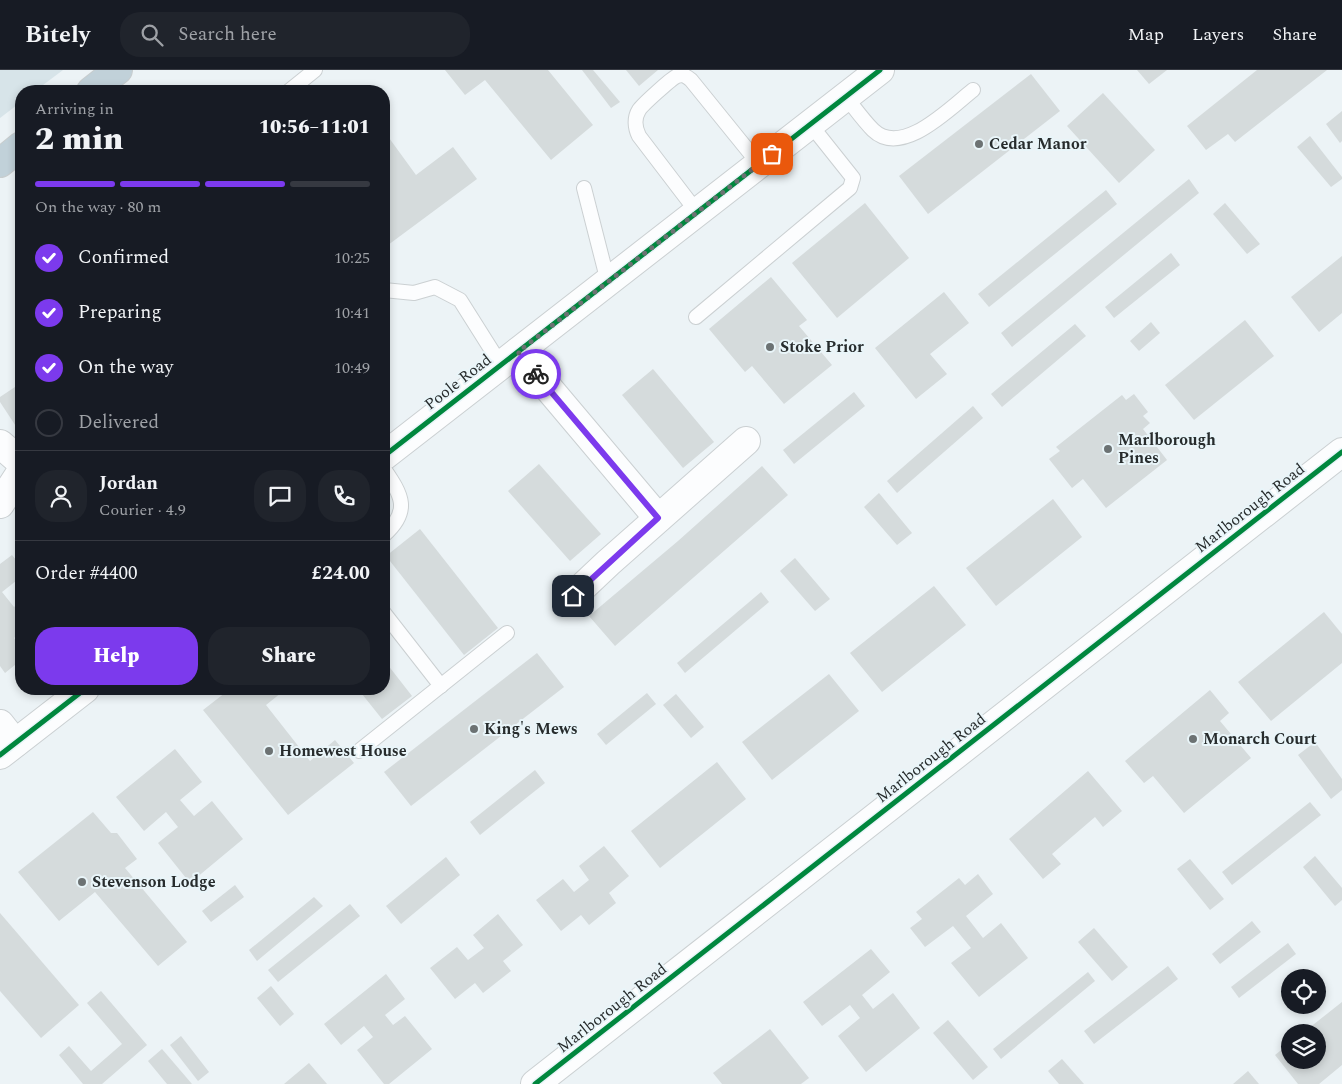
<!DOCTYPE html>
<html lang="en">
<head>
<meta charset="utf-8">
<style>
	:root { --surface:#171b24; --page:#20242c; --text:#f1f3f6; --muted:#9ea1a6; --line:#363941; --accent:#7c3aed }
	body { margin:0; font-family:Spectral,serif; background:var(--page); color:var(--text); height:100vh; display:flex; flex-direction:column; font-size:19px; white-space:nowrap }
	* { box-sizing:border-box; margin:0 }
	p { font-size:16px; color:var(--muted) }
	.icon { flex:none; width:28px; height:28px; fill:none; stroke:currentColor; stroke-width:2; stroke-linecap:round; stroke-linejoin:round }
	.map { position:relative; flex:1; overflow:hidden }
	.sheet { position:absolute; left:15px; top:15px; width:375px; height:610px; display:flex; flex-direction:column; background:var(--surface); border-radius:20px; box-shadow:0 2px 8px #0003 }
	.sheet>* { flex:none }
	.buttons { position:absolute; left:1281px; top:899px; display:grid; gap:10px }
	.buttons a { display:grid; place-items:center; width:45px; height:45px; border-radius:50%; background:var(--surface); box-shadow:0 2px 8px #0003; font-size:25px }
	.pin { position:absolute; display:grid; place-items:center; width:42px; height:42px; color:#fff; margin:-21px; border-radius:10px; box-shadow:0 2px 8px #0006 }
	.courier { position:absolute; display:grid; place-items:center; width:50px; height:50px; margin:-25px; border:4px solid #7c3aed; border-radius:50%; background:#fff; color:#222; box-shadow:0 1px 6px #0007 }
	.overview em { font-style:normal; font-weight:800 }
	.overview div { display:flex; flex-direction:column-reverse }
	.overview { display:flex; align-items:center; justify-content:space-between; height:85px; padding:0 20px }
	h1 { font-size:32px; font-weight:800; line-height:38px }
	.bar { display:grid; grid-template-columns:repeat(4,1fr); gap:8px 5px; align-content:center; height:60px; padding:0 20px }
	.bar i { height:6px; border-radius:4px; background:var(--line) }
	.bar .on { background:var(--accent) }
	.bar p { grid-column:span 4 }
	.line { display:flex; align-items:center; gap:12px; padding:0 20px; border-top:1px solid var(--line) }
	.line div { flex:1 }
	.round { display:grid; place-items:center; flex:none; width:52px; height:52px; border-radius:20px; background:var(--page) }
	ol { padding:0 20px; list-style:none }
	li { display:flex; align-items:center; gap:15px; height:55px }
	li p { margin-inline-start:auto }
	li .icon { padding:5px; border-radius:50%; background:var(--accent); color:#fff; stroke-width:4 }
	li:last-child { color:var(--muted) }
	li i { width:28px; height:28px; border:2px solid var(--line); border-radius:50% }
	.primary-button { display:flex; gap:10px; margin-top:auto; padding:10px 20px }
	.primary-button a { flex:1; height:58px; border-radius:20px; background:var(--accent); color:#fff; font-size:20px; font-weight:800; line-height:58px; text-align:center }
	.primary-button a+a { background:var(--page); color:var(--text) }
	header { display:flex; align-items:center; gap:30px; box-sizing:border-box; height:70px; padding:0 25px; background:var(--surface); border-bottom:1px solid var(--line) }
	header strong { font-size:24px }
	nav { display:flex; gap:28px; margin-inline-start:auto; font-size:18px }
	.search { width:350px; height:45px; background:var(--page); display:flex; align-items:center; gap:12px; box-sizing:border-box; padding:0 18px; border-radius:20px; color:var(--muted); font-size:19px }
	.map>svg:first-child { display:block }
	.built { fill:#d7e4e9 }
	.building { fill:#d5dbdc }
	.lines { fill:none; stroke-linecap:round; stroke-linejoin:round }
	.lane-casing { stroke:#cbd0d2; stroke-width:16 }
	.street-casing { stroke:#cbd0d2; stroke-width:30 }
	.secondary-casing { stroke:#cbd0d2; stroke-width:30 }
	.highway-casing { stroke:#c8cdce; stroke-width:30 }
	.lane { stroke:#fcfdfe; stroke-width:14 }
	.street { stroke:#fcfdfe; stroke-width:28 }
	.secondary { stroke:#fcfdfe; stroke-width:28 }
	.highway { stroke:#c1d1d9; stroke-width:28 }
	.cycleway-casing { stroke:#e9f5f9; stroke-width:8 }
	.cycleway { stroke:#00873e; stroke-width:5 }
	.done { stroke:#6c7273; stroke-width:5; stroke-dasharray:0 9 }
	.route { stroke:#7c3aed; stroke-width:6 }
	.poi-dot { fill:#6c7273; stroke:#e9f5f9; stroke-width:2 }
	.labels { text-anchor:middle; dominant-baseline:central; stroke-width:4; stroke-linejoin:round; paint-order:stroke }
	.poi-label { font-size:16px; font-weight:bold; fill:#272c2d; stroke:#e9f5f9; text-anchor:start }
	.street-label { font-size:16px; fill:#272c2d; stroke:#e9f5f9 }
</style>
</head>
<body>
<header>
<strong>Bitely</strong>
<div class="search"><svg class="icon" aria-label="search" viewBox="0 0 24 24"><circle cx="10" cy="10" r="6"/><path d="M15 15l6 6"/></svg>Search here</div>
<nav><a>Map</a><a>Layers</a><a>Share</a></nav>
</header>
<div class="map">
<svg width="1342" height="1014" viewBox="0 0 1342 1014">
	<rect width="100%" height="100%" fill="#ecf3f6"/>
	<!-- built -->
	<polygon class="built" points="0,0 63,0 35,21 21,21 21,32 0,48"/>
	<!-- building -->
	<g class="building">
		<polygon points="445,0 548,0 593,55 551,90 485,10 465,25"/>
		<polygon points="582,0 593,0 620,32 611,38"/>
		<polygon points="626,0 658,0 639,16"/>
		<polygon points="1137,0 1167,0 1149,14"/>
		<polygon points="1257,0 1327,0 1235,72 1228,64 1206,80 1187,56"/>
		<polygon points="1031,4 1060,41 928,144 899,106"/>
		<polygon points="1103,23 1155,80 1119,113 1067,56"/>
		<polygon points="1342,41 1342,71 1340,73 1326,54"/>
		<polygon points="384,61 416,105 453,77 477,109 384,178"/>
		<polygon points="1310,66 1342,107 1342,109 1331,117 1297,77"/>
		<polygon points="1189,109 1199,123 1012,277 1001,263"/>
		<polygon points="1106,120 1117,134 989,237 978,224"/>
		<polygon points="865,133 909,188 837,248 792,193"/>
		<polygon points="1225,133 1260,174 1247,184 1213,144"/>
		<polygon points="1171,183 1180,195 1114,248 1105,237"/>
		<polygon points="1342,186 1342,243 1319,262 1291,227"/>
		<polygon points="771,207 807,250 799,256 832,295 784,334 752,296 745,302 709,259"/>
		<polygon points="944,222 969,253 930,284 947,304 916,329 875,278"/>
		<polygon points="1245,250 1274,286 1194,350 1165,315"/>
		<polygon points="1151,252 1160,263 1139,281 1130,271"/>
		<polygon points="1075,254 1086,266 1002,337 991,324"/>
		<polygon points="653,299 714,372 683,398 622,325"/>
		<polygon points="21,313 21,364 0,332 0,327"/>
		<polygon points="854,322 865,336 794,394 783,380"/>
		<polygon points="1134,324 1148,342 1143,346 1150,353 1143,359 1167,390 1106,438 1083,409 1072,418 1049,389 1060,381 1056,377 1122,325 1126,330"/>
		<polygon points="973,336 983,348 897,423 887,411"/>
		<polygon points="539,394 601,464 570,491 508,421"/>
		<polygon points="762,396 788,425 615,576 589,546 678,471"/>
		<polygon points="879,423 912,463 897,475 864,437"/>
		<polygon points="1053,429 1082,467 996,536 966,498"/>
		<polygon points="420,459 498,558 464,585 386,486"/>
		<polygon points="12,485 21,496 21,507 2,522 14,537 21,531 21,562 14,568 21,576 21,590 5,603 0,596 0,494"/>
		<polygon points="795,488 830,529 815,541 780,501"/>
		<polygon points="934,516 966,555 882,622 850,583"/>
		<polygon points="761,522 769,532 685,603 677,593"/>
		<polygon points="1324,542 1342,564 1342,593 1271,651 1238,612"/>
		<polygon points="537,583 564,617 411,736 384,702"/>
		<polygon points="384,590 412,626 382,649 358,619 384,619"/>
		<polygon points="829,604 859,641 772,710 742,672"/>
		<polygon points="230,619 277,619 281,623 266,635 310,691 335,670 354,693 288,745 203,640"/>
		<polygon points="1210,620 1229,643 1220,651 1251,688 1184,743 1153,706 1144,713 1125,691"/>
		<polygon points="647,623 656,634 606,675 597,664"/>
		<polygon points="676,624 704,657 691,668 663,635"/>
		<polygon points="1315,672 1342,709 1342,720 1331,729 1298,685"/>
		<polygon points="175,679 202,712 180,730 194,746 212,731 243,769 190,813 158,773 178,757 166,742 144,761 116,727"/>
		<polygon points="717,692 746,729 660,798 631,761"/>
		<polygon points="535,700 545,713 480,765 470,752"/>
		<polygon points="1088,701 1122,741 1103,757 1095,747 1052,784 1061,794 1043,809 1009,769"/>
		<polygon points="1310,732 1321,745 1232,815 1222,802"/>
		<polygon points="93,742 111,763 117,763 137,789 125,798 187,872 158,896 95,822 59,851 18,802"/>
		<polygon points="604,776 629,806 609,823 616,833 589,855 581,845 561,861 536,830 563,809 574,822 589,810 579,796"/>
		<polygon points="1315,786 1342,818 1342,830 1335,836 1303,797"/>
		<polygon points="446,787 460,805 401,854 386,836"/>
		<polygon points="1190,789 1224,829 1210,840 1177,799"/>
		<polygon points="978,804 993,824 966,846 983,868 1001,853 1028,888 979,927 951,893 971,878 953,856 925,877 910,858 922,849 916,842 959,808 965,815"/>
		<polygon points="235,815 244,827 211,852 202,841"/>
		<polygon points="314,827 323,836 257,891 249,880"/>
		<polygon points="350,834 360,846 278,912 268,900"/>
		<polygon points="0,843 79,935 41,968 0,921"/>
		<polygon points="498,844 523,875 503,891 511,901 483,923 475,913 455,929 430,898 457,877 468,890 484,878 473,865"/>
		<polygon points="1252,851 1261,862 1220,894 1212,884"/>
		<polygon points="1094,858 1128,897 1112,911 1078,872"/>
		<polygon points="1288,873 1296,884 1239,928 1231,917"/>
		<polygon points="871,879 890,902 862,925 873,939 893,923 920,958 866,1002 838,966 860,948 850,935 822,956 803,932"/>
		<polygon points="1168,896 1178,909 1094,974 1084,961"/>
		<polygon points="1088,902 1095,911 1001,989 993,979"/>
		<polygon points="386,904 405,929 385,945 393,955 405,946 432,979 389,1014 384,1014 357,980 373,967 364,956 341,975 324,954"/>
		<polygon points="271,916 294,944 280,956 257,928"/>
		<polygon points="101,921 147,975 102,1014 83,1014 59,985 69,976 91,1001 122,974 87,933"/>
		<polygon points="1342,932 1342,995 1319,1014 1298,1014 1275,985 1290,973 1290,990 1318,990 1318,962 1304,962"/>
		<polygon points="948,950 988,997 973,1010 933,963"/>
		<polygon points="770,959 809,1008 801,1014 722,1014 713,1003"/>
		<polygon points="181,966 209,1002 198,1011 170,975"/>
		<polygon points="162,979 192,1014 167,1014 148,991"/>
		<polygon points="1062,989 1084,1014 1059,1014 1048,1001"/>
		<polygon points="309,993 327,1014 284,1014"/>
		<polygon points="1248,1001 1259,1014 1233,1014"/>
	</g>
	<g class="lines">
		<!-- lane casing -->
		<g class="lane-casing">
			<g id="lane">
				<polyline points="289,21 315,0"/>
				<path d="M845,26c9,11 18,24 28,34 29,28 77,-22 100,-40"/>
				<polyline points="584,118 608,212"/>
				<path d="M697,142l-58,-76c-4,-8 -5,-18 0,-26 3,-5 33,-32 38,-34 6,-2 9,0 14,4l68,84"/>
				<polyline points="384,220 414,223 435,217 460,230 501,295"/>
				<polyline points="696,247 850,118 853,108 810,54"/>
				<path d="M384,399c18,26 27,42 0,66"/>
				<polyline points="384,543 441,616"/>
				<polyline points="359,681 507,563"/>
			</g>
		</g>
		<!-- street casing -->
		<g class="street-casing">
			<g id="street">
				<polyline points="518,282 658,448"/>
				<polyline points="0,374 21,392"/>
				<polyline points="0,434 21,402"/>
				<polyline points="573,526 608,493 746,371"/>
				<polyline points="0,654 15,673"/>
				<polyline points="535,1014 1342,382"/>
			</g>
		</g>
		<!-- secondary casing -->
		<g class="secondary-casing">
			<g id="secondary">
				<polyline points="384,386 880,0"/>
				<polyline points="0,685 85,619"/>
			</g>
		</g>
		<!-- highway casing -->
		<g class="highway-casing">
			<g id="highway">
				<polyline points="91,21 118,0"/>
				<polyline points="0,93 21,76"/>
			</g>
		</g>
		<!-- lane -->
		<use href="#lane" class="lane"/>
		<!-- street -->
		<use href="#street" class="street"/>
		<!-- secondary -->
		<use href="#secondary" class="secondary"/>
		<!-- highway -->
		<use href="#highway" class="highway"/>
		<!-- cycleway casing -->
		<g class="cycleway-casing">
			<g id="cycleway">
				<polyline points="384,386 880,0"/>
				<polyline points="0,685 85,619"/>
				<polyline points="535,1014 1342,382"/>
			</g>
		</g>
		<!-- cycleway -->
		<use href="#cycleway" class="cycleway"/>
	</g>
	<g class="lines">
		<!-- done -->
		<polyline class="done" points="536,304 518,282 772,84"/>
		<!-- route -->
		<polyline class="route" points="536,304 658,448 573,526"/>
	</g>
	<!-- markers -->
	<g class="poi-dot">
		<circle cx="979" cy="74" r="5"/>
		<circle cx="770" cy="277" r="5"/>
		<circle cx="1108" cy="379" r="5"/>
		<circle cx="474" cy="659" r="5"/>
		<circle cx="1193" cy="669" r="5"/>
		<circle cx="269" cy="681" r="5"/>
		<circle cx="82" cy="812" r="5"/>
	</g>
	<g class="labels">
		<!-- poi labels -->
		<g class="poi-label">
			<text x="989" y="74">Cedar Manor</text>
			<text x="780" y="277">Stoke Prior</text>
			<text x="1118" y="370">Marlborough<tspan x="1118" dy="18">Pines</tspan></text>
			<text x="484" y="659">King's Mews</text>
			<text x="1203" y="669">Monarch Court</text>
			<text x="279" y="681">Homewest House</text>
			<text x="92" y="812">Stevenson Lodge</text>
		</g>
		<!-- street labels -->
		<g class="street-label">
			<text transform="translate(458 312) rotate(-38)">Poole Road</text>
			<text transform="translate(1250 438) rotate(-38)">Marlborough Road</text>
			<text transform="translate(931 688) rotate(-38)">Marlborough Road</text>
			<text transform="translate(612 938) rotate(-38)">Marlborough Road</text>
		</g>
	</g>
</svg>
<div class="buttons">
<a><svg class="icon" aria-label="locate" viewBox="0 0 24 24"><circle cx="12" cy="12" r="6"/><path d="M12 2v4M12 18v4M2 12h4M18 12h4"/></svg></a>
<a><svg class="icon" aria-label="layers" viewBox="0 0 24 24"><path d="M12 4l9 5-9 5-9-5zM3 14l9 5 9-5"/></svg></a>
</div>
<div class="pin" style="left:772px;top:84px;background:#ea580c"><svg class="icon" aria-label="bag" viewBox="0 0 24 24"><path d="M5 8h14l-1 12H6zM9 8a3 3 0 0 1 6 0"/></svg></div>
<div class="pin" style="left:573px;top:526px;background:#1f2937"><svg class="icon" aria-label="home" viewBox="0 0 24 24"><path d="M3 11l9-7 9 7M6 9v11h12V9"/></svg></div>
<div class="courier" style="left:536px;top:304px"><svg class="icon" aria-label="bike" viewBox="0 0 24 24"><circle cx="6" cy="16" r="4"/><circle cx="18" cy="16" r="4"/><path d="M6 16l4-8h5l3 8M10 8l3 8H6M13 5h3"/></svg></div>
<section class="sheet">
<div class="overview"><div><h1>2 min</h1><p>Arriving in</p></div><em>10:56–11:01</em></div>
<div class="bar"><i class="on"></i><i class="on"></i><i class="on"></i><i></i><p>On the way · 80 m</p></div>
<ol>
<li><svg class="icon" aria-label="check" viewBox="0 0 24 24"><path d="M5 12l5 5 9-10"/></svg>Confirmed<p>10:25</p></li>
<li><svg class="icon" aria-label="check" viewBox="0 0 24 24"><path d="M5 12l5 5 9-10"/></svg>Preparing<p>10:41</p></li>
<li><svg class="icon" aria-label="check" viewBox="0 0 24 24"><path d="M5 12l5 5 9-10"/></svg>On the way<p>10:49</p></li>
<li><i></i>Delivered</li>
</ol>
<div class="line" style="height:90px"><a class="round"><svg class="icon" aria-label="person" viewBox="0 0 24 24"><circle cx="12" cy="8" r="4"/><path d="M4 21q1-7 8-7t8 7"/></svg></a><div><b>Jordan</b><p>Courier · 4.9</p></div><a class="round"><svg class="icon" aria-label="chat" viewBox="0 0 24 24"><path d="M4 5h16v11H9l-5 4z"/></svg></a><a class="round"><svg class="icon" aria-label="phone" viewBox="0 0 24 24"><path d="M5 4h4l2 5-3 2q2 4 5 5l2-3 5 2v4C11 20 4 13 5 4z"/></svg></a></div>
<div class="line" style="height:65px"><div>Order #4400</div><b>£24.00</b></div>
<div class="primary-button"><a>Help</a><a>Share</a></div>
</section>
</div>
</body>
</html>
